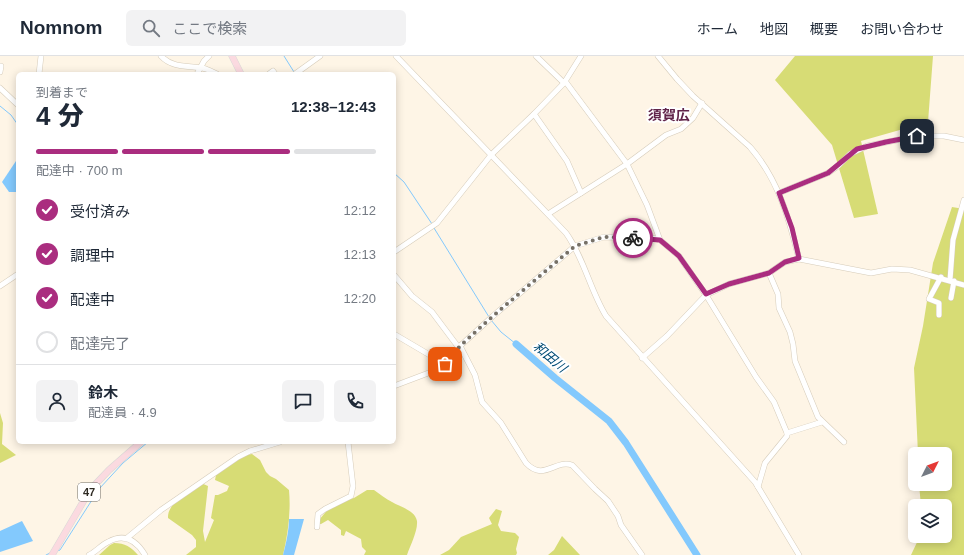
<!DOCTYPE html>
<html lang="ja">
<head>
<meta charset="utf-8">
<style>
	:root { --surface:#fff; --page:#f2f2f3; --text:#1f2937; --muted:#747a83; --line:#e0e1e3; --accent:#aa2d7f }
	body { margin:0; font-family:Helvetica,"Noto Sans JP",sans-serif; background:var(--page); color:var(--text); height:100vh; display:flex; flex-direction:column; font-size:15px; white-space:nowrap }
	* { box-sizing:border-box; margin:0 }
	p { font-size:13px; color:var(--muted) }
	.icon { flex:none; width:22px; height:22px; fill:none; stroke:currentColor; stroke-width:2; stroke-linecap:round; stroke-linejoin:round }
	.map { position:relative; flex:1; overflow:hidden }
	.panel { position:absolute; left:16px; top:16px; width:380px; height:372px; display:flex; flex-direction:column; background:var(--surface); border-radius:6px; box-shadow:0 2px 10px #0003 }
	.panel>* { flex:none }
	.needle { width:26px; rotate:48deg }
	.tools { position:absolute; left:908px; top:391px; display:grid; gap:8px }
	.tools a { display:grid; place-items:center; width:44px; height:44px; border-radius:6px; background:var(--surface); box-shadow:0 2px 10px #0003; font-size:20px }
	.pin { position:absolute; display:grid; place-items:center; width:34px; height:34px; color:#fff; margin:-17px; border-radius:8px; box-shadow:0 2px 6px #0006 }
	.courier { position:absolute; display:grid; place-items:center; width:40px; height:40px; margin:-20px; border:3px solid #aa2d7f; border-radius:50%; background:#fff; color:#222; box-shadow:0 1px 5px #0007 }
	.summary em { font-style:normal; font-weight:800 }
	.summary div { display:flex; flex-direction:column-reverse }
	.summary { display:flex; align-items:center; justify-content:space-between; height:68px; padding:0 20px }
	h1 { font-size:26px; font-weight:800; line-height:30px }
	.bar { display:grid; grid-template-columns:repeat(4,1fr); gap:6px 4px; align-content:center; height:48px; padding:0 20px }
	.bar i { height:5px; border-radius:3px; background:var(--line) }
	.bar .active { background:var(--accent) }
	.bar p { grid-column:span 4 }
	.line { display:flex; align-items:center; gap:10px; padding:0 20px; border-top:1px solid var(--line) }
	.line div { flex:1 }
	.round { display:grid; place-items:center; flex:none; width:42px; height:42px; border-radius:6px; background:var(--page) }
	ol { padding:0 20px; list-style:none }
	li { display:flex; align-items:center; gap:12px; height:44px }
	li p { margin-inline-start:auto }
	li .icon { padding:4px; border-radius:50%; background:var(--accent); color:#fff; stroke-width:4 }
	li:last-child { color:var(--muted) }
	li i { width:22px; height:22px; border:2px solid var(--line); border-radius:50% }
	header { display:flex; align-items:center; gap:24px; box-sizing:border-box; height:56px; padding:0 20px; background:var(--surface); border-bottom:1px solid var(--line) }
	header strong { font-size:19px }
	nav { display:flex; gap:22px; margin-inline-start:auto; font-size:14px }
	.search { width:280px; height:36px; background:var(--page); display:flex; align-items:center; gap:10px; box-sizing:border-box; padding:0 14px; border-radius:6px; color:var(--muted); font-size:15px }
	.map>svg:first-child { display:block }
	.green { fill:#d7dc75 }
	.water { fill:#83c9fd }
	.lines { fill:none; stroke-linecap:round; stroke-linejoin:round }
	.stream { stroke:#83c9fd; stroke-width:1 }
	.river { stroke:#83c9fd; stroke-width:7 }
	.minor-casing { stroke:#d6ccba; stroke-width:6 }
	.major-casing { stroke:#d9d9d7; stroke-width:7 }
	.minor { stroke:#fff; stroke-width:5 }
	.major { stroke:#fbdae0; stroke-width:6 }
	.done { stroke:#777167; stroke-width:4; stroke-dasharray:0 7.2 }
	.route { stroke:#aa2d7f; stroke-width:5 }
	.labels { text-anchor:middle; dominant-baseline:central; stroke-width:4; stroke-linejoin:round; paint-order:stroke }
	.shield { fill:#fff; stroke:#6d6a65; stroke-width:1 }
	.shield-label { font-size:11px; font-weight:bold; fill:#2e2a23 }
	.water-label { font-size:13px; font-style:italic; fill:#004b75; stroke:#fff }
	.quarter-label { font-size:14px; font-weight:bold; fill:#61254a; stroke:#fff }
</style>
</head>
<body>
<header>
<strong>Nomnom</strong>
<div class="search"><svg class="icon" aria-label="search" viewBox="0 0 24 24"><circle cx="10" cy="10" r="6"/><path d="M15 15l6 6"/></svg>ここで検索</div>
<nav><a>ホーム</a><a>地図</a><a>概要</a><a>お問い合わせ</a></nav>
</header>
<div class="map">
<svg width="964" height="499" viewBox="0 0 964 499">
	<rect width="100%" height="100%" fill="#fef5e6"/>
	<!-- green -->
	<g class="green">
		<polygon points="795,0 933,0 928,66 861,85 878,158 854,162 832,89 775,24"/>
		<polygon points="952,151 964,153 964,499 911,499 920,480 945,480 945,450 921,450 919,428 945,428 945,398 918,398 914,312 923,270 933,207"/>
		<polygon points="0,357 3,367 2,388 16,399 0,407"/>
		<path d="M252,398l8,6 6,12 4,4 6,3 13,11c2,22 -1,44 -6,65h-97l10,-8v-7l-4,-5 -24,-17c-1,-16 23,-27 33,-35l7,3 -5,45 2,11 9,-22 -3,-2 4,-23h3l9,-4 2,-5 -14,-6 1,-5 25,-19z"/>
		<path d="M367,434h7c6,4 12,9 18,12 8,5 23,8 25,19 1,10 -7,25 -10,34h-43l2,-4 -4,-4 -1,-8 -15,-8 -2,5 -3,-1v-5l-13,-10 -7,4h-2v-4l15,-18 20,-4z"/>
		<polygon points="496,453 502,455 498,469 501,475 515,477 519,481 516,493 517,497 516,499 440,499 449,494 461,481 492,468 489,462"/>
		<polygon points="562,480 580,499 548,499 554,494"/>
		<path d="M114,487c11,0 17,4 24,12h-39l11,-10z"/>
	</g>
	<!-- water -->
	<g class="water">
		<polygon points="16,105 18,107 18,136 9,136 2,126"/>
		<path d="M289,463h15l-10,36h-11c3,-11 6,-25 6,-36z"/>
		<polygon points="22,465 33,485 0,496 0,475"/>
	</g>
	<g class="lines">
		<!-- stream -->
		<g class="stream">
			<polyline points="284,0 294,16"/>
			<polyline points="0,50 11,59 18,69"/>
			<polyline points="394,117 404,126 432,168"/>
			<polyline points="434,172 489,261"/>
			<polyline points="491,264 501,276 516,288"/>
			<polyline points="57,495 60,494 99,433 123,407 148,386"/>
			<polyline points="46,499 50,497"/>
		</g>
		<!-- river -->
		<polyline class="river" points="516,288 555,322 609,365 626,387 697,499"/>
		<!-- minor casing -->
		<g class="minor-casing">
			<g id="minor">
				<path d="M161,0c12,13 29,9 45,13 3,1 7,3 11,5"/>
				<path d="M396,0l170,177c18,25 24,57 40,83l149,166 44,73"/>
				<polyline points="536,0 564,27"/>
				<path d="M658,0l19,23 16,17 57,51c28,32 39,71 49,112"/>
				<polyline points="0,16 1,10"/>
				<polyline points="39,18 41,0"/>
				<polyline points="197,18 204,5 209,0"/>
				<polyline points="269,18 273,15 275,18"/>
				<polyline points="295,18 320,0"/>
				<polyline points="565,25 627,108 647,149 660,184"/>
				<polyline points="0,32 18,49"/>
				<polyline points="534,58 567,105 581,137"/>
				<polyline points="779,137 828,117 838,110 850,98 867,90 917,80 944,80 964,84"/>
				<polyline points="548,158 627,108 666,79 681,73 693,62 702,47"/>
				<polyline points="394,196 437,167 491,99 534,58 564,27 581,0"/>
				<polyline points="769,217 778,238 779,252 790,276 793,288 795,305 818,361 844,386"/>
				<polyline points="394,219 412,240 432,256 459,292"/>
				<polyline points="950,224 953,184 964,144"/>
				<polyline points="0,230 18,218"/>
				<polyline points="951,242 954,225"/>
				<polyline points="939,259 939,247 929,243 941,221"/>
				<polyline points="394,278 445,308"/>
				<path d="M460,290l15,29 7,27 19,21 25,40c18,19 29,-4 46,2l23,24 13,12 10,15 3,9 21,30"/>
				<polyline points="642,302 667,280 706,239 729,228 769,217 785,206 799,203 871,217 892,213 910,214 964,229"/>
				<polyline points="394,330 439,313 460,290 493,260 575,190 604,181 652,182 660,184 679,200 706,239 756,321 774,346 787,377"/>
				<polyline points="758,431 765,407 787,380 787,377 822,366"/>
				<polyline points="317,471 318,458 325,453 351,440 353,430 348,386"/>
				<polyline points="127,482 161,454 238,401 250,395 280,386"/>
				<path d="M89,499c7,-3 12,-10 19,-13 16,-9 28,-2 37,13"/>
			</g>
		</g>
		<!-- major casing -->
		<g class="major-casing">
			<g id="major">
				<polyline points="232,0 241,18"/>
				<polyline points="52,499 90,434 109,414 141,386"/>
			</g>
		</g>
		<!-- minor -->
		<use href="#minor" class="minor"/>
		<!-- major -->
		<use href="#major" class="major"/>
	</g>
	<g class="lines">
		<!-- done -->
		<polyline class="done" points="445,308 460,290 493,260 575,190 604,181 633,182"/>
		<!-- route -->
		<polyline class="route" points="633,182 660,184 679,200 706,238 729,228 769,217 785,206 799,202 792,172 779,137 828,117 857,93 886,86 917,80"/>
	</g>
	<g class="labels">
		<!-- shield labels -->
		<rect class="shield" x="78" y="427" width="22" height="18" rx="3"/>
		<g class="shield-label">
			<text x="89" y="436">47</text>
		</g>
		<!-- water labels -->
		<g class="water-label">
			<text transform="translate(550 301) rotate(40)">和田川</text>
		</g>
		<!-- quarter labels -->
		<g class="quarter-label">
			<text x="669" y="59">須賀広</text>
		</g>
	</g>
</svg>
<div class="tools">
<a><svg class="needle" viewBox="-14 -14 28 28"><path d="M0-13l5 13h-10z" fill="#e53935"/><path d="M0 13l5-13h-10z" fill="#747a83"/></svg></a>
<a><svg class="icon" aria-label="layers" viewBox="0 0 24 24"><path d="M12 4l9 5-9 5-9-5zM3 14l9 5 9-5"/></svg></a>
</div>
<div class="pin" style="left:445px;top:308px;background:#ea580c"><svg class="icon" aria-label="bag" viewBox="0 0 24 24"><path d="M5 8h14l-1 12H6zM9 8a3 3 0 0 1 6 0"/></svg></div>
<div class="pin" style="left:917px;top:80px;background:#1f2937"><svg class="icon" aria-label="home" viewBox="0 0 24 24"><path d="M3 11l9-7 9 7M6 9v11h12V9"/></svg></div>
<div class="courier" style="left:633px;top:182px"><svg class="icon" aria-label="bike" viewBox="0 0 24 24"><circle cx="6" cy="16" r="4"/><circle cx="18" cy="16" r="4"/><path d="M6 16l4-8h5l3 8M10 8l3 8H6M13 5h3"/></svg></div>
<section class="panel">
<div class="summary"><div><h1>4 分</h1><p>到着まで</p></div><em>12:38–12:43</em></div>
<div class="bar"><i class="active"></i><i class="active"></i><i class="active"></i><i></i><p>配達中 · 700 m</p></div>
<ol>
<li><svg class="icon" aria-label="check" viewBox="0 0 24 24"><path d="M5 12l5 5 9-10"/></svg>受付済み<p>12:12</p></li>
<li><svg class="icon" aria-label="check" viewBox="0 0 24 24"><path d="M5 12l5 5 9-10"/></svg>調理中<p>12:13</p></li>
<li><svg class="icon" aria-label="check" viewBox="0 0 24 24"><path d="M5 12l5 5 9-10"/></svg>配達中<p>12:20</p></li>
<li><i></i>配達完了</li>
</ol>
<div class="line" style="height:72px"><a class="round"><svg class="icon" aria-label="person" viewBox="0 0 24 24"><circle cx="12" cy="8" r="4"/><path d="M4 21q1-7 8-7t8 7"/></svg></a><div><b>鈴木</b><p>配達員 · 4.9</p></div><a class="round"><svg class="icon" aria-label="chat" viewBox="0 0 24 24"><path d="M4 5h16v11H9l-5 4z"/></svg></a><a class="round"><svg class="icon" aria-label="phone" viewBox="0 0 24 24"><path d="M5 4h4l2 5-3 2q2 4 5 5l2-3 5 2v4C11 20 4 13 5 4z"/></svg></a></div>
</section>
</div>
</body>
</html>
